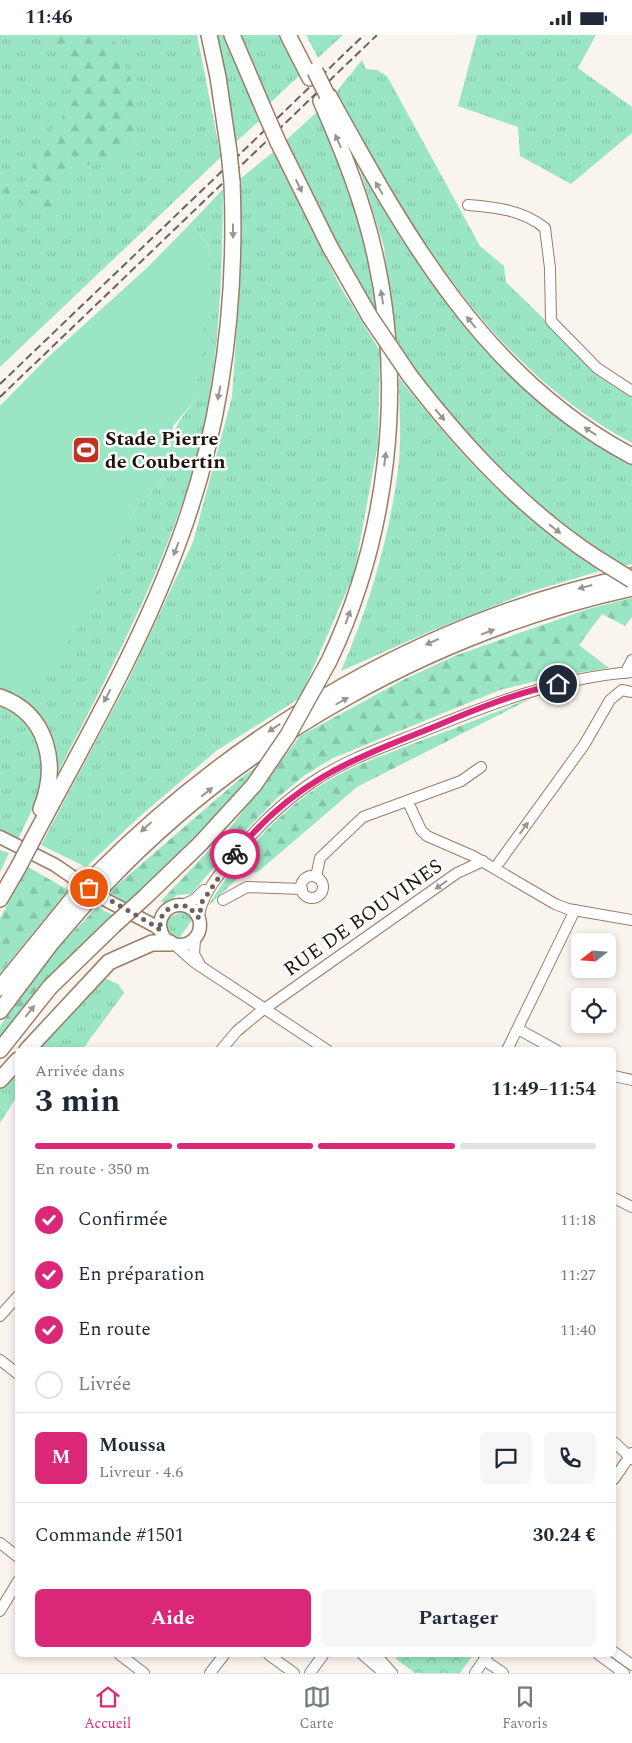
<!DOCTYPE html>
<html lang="fr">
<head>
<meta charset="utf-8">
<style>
	:root { --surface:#fff; --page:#f6f6f7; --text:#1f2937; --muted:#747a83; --line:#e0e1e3; --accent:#db2777 }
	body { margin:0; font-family:Spectral,serif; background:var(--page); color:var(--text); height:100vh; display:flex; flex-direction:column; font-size:19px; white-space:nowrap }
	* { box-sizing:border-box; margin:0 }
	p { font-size:16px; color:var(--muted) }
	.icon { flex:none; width:28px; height:28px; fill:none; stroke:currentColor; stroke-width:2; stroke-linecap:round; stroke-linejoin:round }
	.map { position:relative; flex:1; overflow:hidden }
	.side { position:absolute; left:15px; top:1012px; width:601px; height:610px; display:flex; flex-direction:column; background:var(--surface); border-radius:8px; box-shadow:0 2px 8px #0003 }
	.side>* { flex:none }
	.needle { width:32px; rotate:253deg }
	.tools { position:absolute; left:571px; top:898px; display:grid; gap:10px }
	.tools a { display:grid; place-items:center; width:45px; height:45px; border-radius:8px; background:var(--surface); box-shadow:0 2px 8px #0003; font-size:25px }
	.pin { position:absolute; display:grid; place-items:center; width:42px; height:42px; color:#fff; margin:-21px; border:2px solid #fff; border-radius:50%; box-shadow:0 1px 5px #0007 }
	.courier { position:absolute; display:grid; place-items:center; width:50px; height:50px; margin:-25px; border:4px solid #db2777; border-radius:50%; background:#fff; color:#222; box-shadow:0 1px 6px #0007 }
	.summary em { font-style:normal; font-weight:700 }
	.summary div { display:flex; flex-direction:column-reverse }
	.summary { display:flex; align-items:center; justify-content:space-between; height:85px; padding:0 20px }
	h1 { font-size:32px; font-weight:700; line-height:38px }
	.bar { display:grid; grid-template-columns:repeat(4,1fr); gap:8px 5px; align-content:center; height:60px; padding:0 20px }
	.bar i { height:6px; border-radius:4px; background:var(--line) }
	.bar .selected { background:var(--accent) }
	.bar p { grid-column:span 4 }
	.line { display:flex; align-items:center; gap:12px; padding:0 20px; border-top:1px solid var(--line) }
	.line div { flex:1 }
	.round { display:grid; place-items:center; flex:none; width:52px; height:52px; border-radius:8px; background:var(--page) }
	ol { padding:0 20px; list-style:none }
	li { display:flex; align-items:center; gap:15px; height:55px }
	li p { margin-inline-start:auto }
	li .icon { padding:5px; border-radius:50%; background:var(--accent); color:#fff; stroke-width:4 }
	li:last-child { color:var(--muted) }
	li i { width:28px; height:28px; border:2px solid var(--line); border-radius:50% }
	.cta { display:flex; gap:10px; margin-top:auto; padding:10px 20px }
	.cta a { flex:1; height:58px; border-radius:8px; background:var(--accent); color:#fff; font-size:20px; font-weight:700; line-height:58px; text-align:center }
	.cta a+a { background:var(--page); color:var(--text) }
	.status { display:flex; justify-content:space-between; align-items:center; height:35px; padding:0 25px; background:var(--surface); direction:ltr }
	.status svg { height:14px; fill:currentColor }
	.dock { display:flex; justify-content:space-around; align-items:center; height:70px; border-top:1px solid var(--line); background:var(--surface); font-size:14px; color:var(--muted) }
	.dock a { display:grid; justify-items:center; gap:2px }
	.dock .selected { color:var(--accent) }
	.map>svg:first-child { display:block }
	.grass { fill:url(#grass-tufts) }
	.forest { fill:url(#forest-firs) }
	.park { fill:url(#park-crowns) }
	.pitch { fill:#9ae5c4 }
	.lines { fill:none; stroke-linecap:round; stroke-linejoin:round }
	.minor-casing { stroke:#9b7d66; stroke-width:12 }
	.major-casing { stroke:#9b7d66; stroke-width:15 }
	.highway-casing { stroke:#9b7d66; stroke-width:18 }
	.minor { stroke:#fff; stroke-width:10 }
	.major { stroke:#fff; stroke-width:12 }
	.highway { stroke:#fff; stroke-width:15 }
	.rail { stroke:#6c625b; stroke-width:2; stroke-dasharray:8 4; stroke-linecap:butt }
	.highway-bridge-casing { stroke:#9b7d66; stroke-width:18; stroke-linecap:butt }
	.highway-bridge { stroke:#fff; stroke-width:15 }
	.oneway { fill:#9a9591 }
	.done { stroke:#6c625b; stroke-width:5; stroke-dasharray:0 9 }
	.route { stroke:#db2777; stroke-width:6 }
	.labels { text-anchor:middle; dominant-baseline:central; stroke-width:5; stroke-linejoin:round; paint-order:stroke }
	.poi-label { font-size:20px; font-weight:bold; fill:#1f140b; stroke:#fff; text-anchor:start }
	.street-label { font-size:20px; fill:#1f140b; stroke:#fff }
</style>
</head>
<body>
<div class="status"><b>11:46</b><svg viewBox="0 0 49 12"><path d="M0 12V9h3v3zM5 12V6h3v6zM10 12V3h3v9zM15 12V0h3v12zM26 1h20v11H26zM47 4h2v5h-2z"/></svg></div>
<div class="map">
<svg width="632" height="1638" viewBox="0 0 632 1638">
	<defs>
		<pattern id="grass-tufts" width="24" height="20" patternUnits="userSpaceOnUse" patternTransform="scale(1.25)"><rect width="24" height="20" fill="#9ae5c4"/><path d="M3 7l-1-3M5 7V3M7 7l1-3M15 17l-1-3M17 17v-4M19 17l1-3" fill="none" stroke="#84c4a7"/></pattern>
		<pattern id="forest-firs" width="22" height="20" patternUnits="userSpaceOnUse" patternTransform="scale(1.25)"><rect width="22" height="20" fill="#9ae5c4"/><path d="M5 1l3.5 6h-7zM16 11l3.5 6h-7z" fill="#84c4a7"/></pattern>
		<pattern id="park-crowns" width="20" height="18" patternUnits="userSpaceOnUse" patternTransform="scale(1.25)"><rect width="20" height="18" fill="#9ae5c4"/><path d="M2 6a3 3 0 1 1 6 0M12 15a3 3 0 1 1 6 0" fill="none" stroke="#84c4a7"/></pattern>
	</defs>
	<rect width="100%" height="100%" fill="#faf4ef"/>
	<!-- grass -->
	<g class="grass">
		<polygon points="0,0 197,0 221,122 0,332"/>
		<polygon points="214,0 223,0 259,86 235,108 226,46"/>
		<polygon points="238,0 280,0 301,39 268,70"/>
		<polygon points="306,0 343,0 318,23"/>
		<polygon points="477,0 596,0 578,33 632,72 632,98 571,149 520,121 518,92 458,71"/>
		<path d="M362,25l4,9 11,1 10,6 93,170 24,20 2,16 37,36 39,43 50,37v45c-140,-74 -223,-216 -296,-351z"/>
		<polygon points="319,75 333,107 364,200 380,287 336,210 284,107"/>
		<polygon points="273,117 340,251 380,316 378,409 354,539 300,663 216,716 138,783 86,832 41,810 127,648 193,507 232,362 240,246 240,144"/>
		<path d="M356,122c64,118 152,246 276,307v100l-12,3 -44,-30 -82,-72 -67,-76 -31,-42 -12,-100z"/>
		<path d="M223,154c-1,101 -4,206 -37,303 -33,100 -84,194 -132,288l-4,-41 -50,-47v-18l104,-101 33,-67 33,-32v-34l10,-20 15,-20 15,-152 -19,-25z"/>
		<path d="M399,343c31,38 61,76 96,109 33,31 68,58 105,84l-74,22 -95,38 -90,40c28,-64 48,-132 57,-201 4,-30 1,-62 1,-92z"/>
		<path d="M0,670c33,13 48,48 40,83 -5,18 -15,36 -23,53l-17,-11z"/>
		<polygon points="182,877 189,880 192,885 178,905 171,902 166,891 168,883"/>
		<polygon points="106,944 118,949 124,958 82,1015 35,1015 97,947"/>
		<polygon points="17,1034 17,1061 0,1088 0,1054"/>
	</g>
	<!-- forest -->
	<g class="forest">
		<path d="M43,0h68c18,35 46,92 6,121 -11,9 -28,6 -40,12 -18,8 -24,23 -43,6l-1,-23 31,-34 7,-12 1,-23 -8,-24z"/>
		<path d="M0,141l12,3 11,10 29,6 4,8 -5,8c-10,1 -24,-4 -32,-9 -6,-3 -7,-7 -14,-9l-5,-8z"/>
		<polygon points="632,563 632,582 625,591 602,579 579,610 609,633 552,642 500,655 333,723 305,740 276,764 246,795 191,859 178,860 164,868 161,866 230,793 300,701 405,644 457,620 588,574"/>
		<path d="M534,662l-177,90 -98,84 -22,8 -29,27c25,-41 60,-83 100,-112 35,-26 79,-40 120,-56 35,-13 70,-27 106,-41z"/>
		<path d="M260,729c-41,50 -85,95 -133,139l-18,-11 132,-114z"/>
		<polygon points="0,815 9,818 0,837"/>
		<polygon points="28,832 68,855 0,938 0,883"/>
		<polygon points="97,872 113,880 75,918 0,1003 0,991 56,915"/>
	</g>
	<!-- park -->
	<polygon class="park" points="398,1620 473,1620 460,1638 415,1638 396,1624"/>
	<!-- pitch -->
	<polygon class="pitch" points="191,188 210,213 202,316 195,365 173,391 170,439 137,471 81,589 36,653 0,648 0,371 45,325 149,231"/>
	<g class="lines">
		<!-- minor casing -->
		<g class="minor-casing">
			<g id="minor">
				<path d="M468,170c27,2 55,5 77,23l5,40 1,53 46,47 35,23"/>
				<polyline points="625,638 632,625"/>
				<polyline points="408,767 421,795 427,801 473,821 555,869 568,874 632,885"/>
				<polyline points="495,833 584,710 610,665 622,655 632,657"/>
				<circle cx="312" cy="852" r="11"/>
				<polyline points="316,842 320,823 363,782 461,746 481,732"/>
				<polyline points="223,865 247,852 302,854"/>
				<polyline points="183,870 195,864 204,855"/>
				<path d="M199,883c1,-20 18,-41 30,-56 23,-30 50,-57 82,-79 34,-23 72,-36 110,-51 69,-28 136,-54 211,-60"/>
				<polyline points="195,905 194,919 199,928"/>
				<polyline points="175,910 194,927 327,1015"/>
				<polyline points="518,994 556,1015"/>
				<polyline points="221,1015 237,996 260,977 457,838 483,826"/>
				<polyline points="507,1015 575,875"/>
				<polyline points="614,1041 632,1045"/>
				<polyline points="614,1163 632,1172"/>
				<polyline points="0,1281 18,1261"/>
				<polyline points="0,1325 18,1339"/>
				<polyline points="614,1407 632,1424"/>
				<polyline points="614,1444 632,1418"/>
				<polyline points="0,1508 18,1522"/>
				<polyline points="0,1576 18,1546"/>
				<polyline points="614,1617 632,1630"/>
				<polyline points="120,1620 144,1638"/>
				<polyline points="269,1620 294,1638"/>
				<polyline points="363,1620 384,1638"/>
				<polyline points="376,1620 392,1638"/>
				<polyline points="599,1620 624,1638"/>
				<polyline points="484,1625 503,1638"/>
				<polyline points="210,1638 224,1620"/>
				<polyline points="310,1638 323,1620"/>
				<polyline points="475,1638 487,1621"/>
			</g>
		</g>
		<!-- major casing -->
		<g class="major-casing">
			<g id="major">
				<polyline points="0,802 55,830 106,865 155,891 161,896"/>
				<circle cx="180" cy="890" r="20"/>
			</g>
		</g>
		<!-- highway casing -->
		<g class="highway-casing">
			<g id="highway">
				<polyline points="209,0 218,42 229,117"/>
				<polyline points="232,0 267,82"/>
				<polyline points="288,0 310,43"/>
				<path d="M329,61c77,140 156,283 303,360"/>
				<path d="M321,66c22,50 42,100 54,154 30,134 13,282 -46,406"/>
				<polyline points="278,107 330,212 370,282"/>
				<path d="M410,341c54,70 114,135 188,183"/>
				<path d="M0,662c48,17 59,68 41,112"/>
				<path d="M33,804c52,-98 109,-196 147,-301 42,-114 57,-234 52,-356"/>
				<path d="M96,840c146,-147 333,-256 536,-299"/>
				<path d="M106,848c139,-146 329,-252 526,-295"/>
				<polyline points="145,862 200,809 254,750"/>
				<polyline points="0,864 19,831"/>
				<polyline points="0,953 74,862"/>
				<polyline points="0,976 52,907 84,870"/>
				<polyline points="0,1015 50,952 114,890"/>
				<polyline points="27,1015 109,927 152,908 170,908"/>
				<polyline points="0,1045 18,1025"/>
			</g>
		</g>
		<!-- minor -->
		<use href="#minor" class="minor"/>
		<!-- major -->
		<use href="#major" class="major"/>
		<!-- highway -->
		<use href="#highway" class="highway"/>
		<!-- rail -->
		<g class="rail">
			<polyline points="0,349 364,0"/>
			<polyline points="0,362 377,0"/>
		</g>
		<!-- highway-bridge casing -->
		<g class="highway-bridge-casing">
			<g id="highway-bridge">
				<polyline points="315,36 327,60"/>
				<polyline points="267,82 278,107"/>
				<polyline points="229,117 232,147"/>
				<polyline points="370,282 410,341"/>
				<polyline points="598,524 632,545"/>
				<polyline points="254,750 288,700 329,626"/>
				<polyline points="19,831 33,804"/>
				<polyline points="74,862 96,840"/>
				<polyline points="84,870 106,848"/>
				<polyline points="114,890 145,862"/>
			</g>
		</g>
		<!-- highway-bridge -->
		<use href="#highway-bridge" class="highway-bridge"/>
	</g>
	<!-- one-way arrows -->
	<defs><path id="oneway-solid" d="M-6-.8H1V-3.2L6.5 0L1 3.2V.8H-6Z" transform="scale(1.25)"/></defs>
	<g class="oneway">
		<use href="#oneway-solid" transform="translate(338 106) rotate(-114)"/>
		<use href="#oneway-solid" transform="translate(299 151) rotate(64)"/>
		<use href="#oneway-solid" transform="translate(379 153) rotate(-120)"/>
		<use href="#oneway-solid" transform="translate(233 196) rotate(90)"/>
		<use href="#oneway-solid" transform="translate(382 262) rotate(-99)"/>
		<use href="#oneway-solid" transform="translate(471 287) rotate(-129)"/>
		<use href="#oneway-solid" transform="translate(219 358) rotate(101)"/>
		<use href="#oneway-solid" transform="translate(440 380) rotate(50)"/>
		<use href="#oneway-solid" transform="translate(590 396) rotate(-146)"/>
		<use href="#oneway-solid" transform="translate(385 424) rotate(-83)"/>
		<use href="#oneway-solid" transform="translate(555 494) rotate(38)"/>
		<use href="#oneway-solid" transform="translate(176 514) rotate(111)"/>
		<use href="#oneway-solid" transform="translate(585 552) rotate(165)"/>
		<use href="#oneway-solid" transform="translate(348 582) rotate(-70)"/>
		<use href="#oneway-solid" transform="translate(488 597) rotate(-21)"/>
		<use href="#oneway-solid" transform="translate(432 607) rotate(156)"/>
		<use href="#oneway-solid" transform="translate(107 661) rotate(117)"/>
		<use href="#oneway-solid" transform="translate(342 666) rotate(-30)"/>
		<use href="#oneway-solid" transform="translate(274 693) rotate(146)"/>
		<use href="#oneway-solid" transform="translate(207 757) rotate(-38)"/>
		<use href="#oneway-solid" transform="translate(146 792) rotate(138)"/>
		<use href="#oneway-solid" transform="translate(524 793) rotate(-54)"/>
		<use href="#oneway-solid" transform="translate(441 850) rotate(145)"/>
		<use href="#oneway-solid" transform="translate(30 976) rotate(-51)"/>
	</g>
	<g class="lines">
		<!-- done -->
		<path class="done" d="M89,853l66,38 6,5c-3,-12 2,-21 14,-25h13l11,12 3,-16 33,-48"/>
		<!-- route -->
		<path class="route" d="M235,819c58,-73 118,-95 201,-128 40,-17 80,-33 122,-42"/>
	</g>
	<!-- icons -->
	<defs>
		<g id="stadium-square" transform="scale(1.4375)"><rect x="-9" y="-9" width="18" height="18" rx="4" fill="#bf3321" stroke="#fff"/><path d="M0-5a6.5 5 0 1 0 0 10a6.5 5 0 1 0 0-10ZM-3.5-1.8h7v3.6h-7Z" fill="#fff"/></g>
	</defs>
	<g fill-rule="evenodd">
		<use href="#stadium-square" x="86" y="415"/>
	</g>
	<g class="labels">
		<!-- poi labels -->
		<g class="poi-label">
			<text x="105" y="404">Stade Pierre<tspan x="105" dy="23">de Coubertin</tspan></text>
		</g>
		<!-- street labels -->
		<g class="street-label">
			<text transform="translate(363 883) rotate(-35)">RUE DE BOUVINES</text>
		</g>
	</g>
</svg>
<div class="tools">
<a><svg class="needle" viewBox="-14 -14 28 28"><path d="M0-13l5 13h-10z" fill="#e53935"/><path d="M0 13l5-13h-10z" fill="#747a83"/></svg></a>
<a><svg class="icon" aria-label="locate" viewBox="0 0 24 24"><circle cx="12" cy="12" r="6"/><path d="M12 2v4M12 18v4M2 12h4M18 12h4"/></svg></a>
</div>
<div class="pin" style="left:89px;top:853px;background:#ea580c"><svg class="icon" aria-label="bag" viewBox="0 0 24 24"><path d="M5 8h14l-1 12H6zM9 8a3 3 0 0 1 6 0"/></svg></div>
<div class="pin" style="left:558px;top:649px;background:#1f2937"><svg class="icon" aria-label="home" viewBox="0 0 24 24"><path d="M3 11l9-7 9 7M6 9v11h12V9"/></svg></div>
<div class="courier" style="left:235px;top:819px"><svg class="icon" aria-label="bike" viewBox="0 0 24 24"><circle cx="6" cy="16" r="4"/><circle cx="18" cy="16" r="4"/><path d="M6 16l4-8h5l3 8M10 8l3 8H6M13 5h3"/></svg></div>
<section class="side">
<div class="summary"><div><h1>3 min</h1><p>Arrivée dans</p></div><em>11:49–11:54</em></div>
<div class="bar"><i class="selected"></i><i class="selected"></i><i class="selected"></i><i></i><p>En route · 350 m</p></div>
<ol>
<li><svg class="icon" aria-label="check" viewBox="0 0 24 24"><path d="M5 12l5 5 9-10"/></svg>Confirmée<p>11:18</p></li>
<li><svg class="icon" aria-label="check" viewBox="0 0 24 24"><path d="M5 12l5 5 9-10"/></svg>En préparation<p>11:27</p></li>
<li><svg class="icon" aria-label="check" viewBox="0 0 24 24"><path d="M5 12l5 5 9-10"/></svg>En route<p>11:40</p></li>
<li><i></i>Livrée</li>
</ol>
<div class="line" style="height:90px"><b class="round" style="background:var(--accent);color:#fff">M</b><div><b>Moussa</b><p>Livreur · 4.6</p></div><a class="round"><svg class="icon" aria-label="chat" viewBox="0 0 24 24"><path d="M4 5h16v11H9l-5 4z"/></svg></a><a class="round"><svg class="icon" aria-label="phone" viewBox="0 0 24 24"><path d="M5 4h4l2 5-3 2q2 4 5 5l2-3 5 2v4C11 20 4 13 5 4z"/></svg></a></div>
<div class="line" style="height:65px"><div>Commande #1501</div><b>30.24 €</b></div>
<div class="cta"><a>Aide</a><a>Partager</a></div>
</section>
</div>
<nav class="dock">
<a class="selected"><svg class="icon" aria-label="home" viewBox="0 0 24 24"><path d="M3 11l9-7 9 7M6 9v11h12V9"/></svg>Accueil</a>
<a><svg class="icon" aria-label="map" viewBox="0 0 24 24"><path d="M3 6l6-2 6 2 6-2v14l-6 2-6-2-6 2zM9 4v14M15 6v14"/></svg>Carte</a>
<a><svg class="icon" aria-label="saved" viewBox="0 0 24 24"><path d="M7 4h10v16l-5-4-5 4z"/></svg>Favoris</a>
</nav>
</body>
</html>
